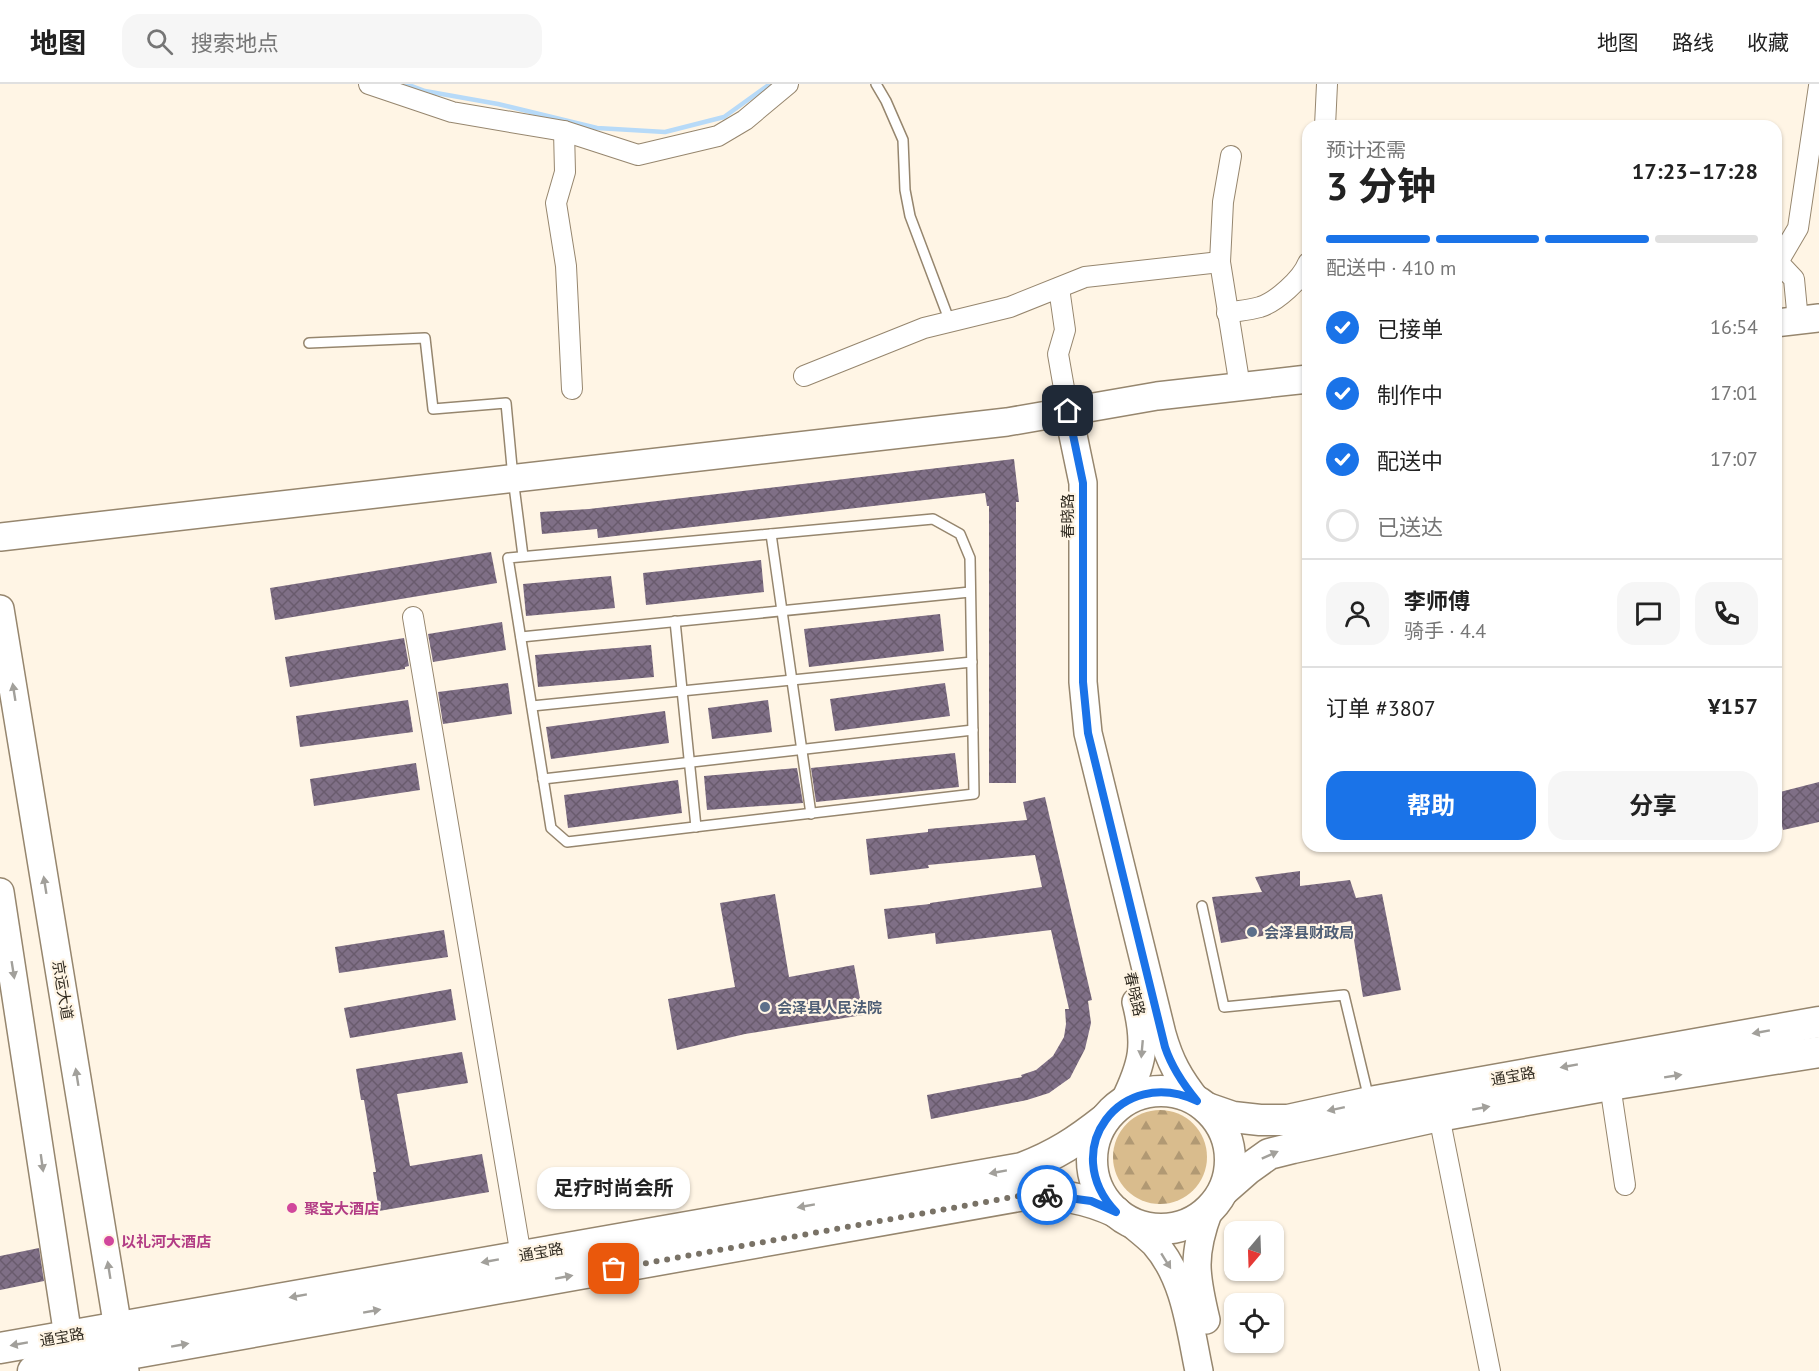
<!DOCTYPE html>
<html lang="zh">
<head>
<meta charset="utf-8">
<style>
	:root { --surface:#fff; --page:#f6f6f6; --text:#222; --muted:#767676; --line:#e0e0e0; --accent:#1a73e8 }
	body { margin:0; font-family:"PT Sans","Noto Sans SC",sans-serif; background:var(--page); color:var(--text); height:100vh; display:flex; flex-direction:column; font-size:22px; white-space:nowrap }
	* { box-sizing:border-box; margin:0 }
	p { font-size:20px; color:var(--muted) }
	.icon { flex:none; width:33px; height:33px; fill:none; stroke:currentColor; stroke-width:2; stroke-linecap:round; stroke-linejoin:round }
	.map { position:relative; flex:1; overflow:hidden }
	.side { position:absolute; left:1302px; top:36px; width:480px; height:732px; display:flex; flex-direction:column; background:var(--surface); border-radius:18px; box-shadow:0 2px 4px #0004 }
	.side>* { flex:none }
	.needle { width:39px; rotate:199deg }
	.buttons { position:absolute; left:1224px; top:1137px; display:grid; gap:12px }
	.buttons a { display:grid; place-items:center; width:60px; height:60px; border-radius:12px; background:var(--surface); box-shadow:0 2px 4px #0004; font-size:30px }
	.pin { position:absolute; display:grid; place-items:center; width:51px; height:51px; color:#fff; margin:-26px; border-radius:12px; box-shadow:0 3px 9px #0006 }
	.courier { position:absolute; display:grid; place-items:center; width:60px; height:60px; margin:-30px; border:4px solid #1a73e8; border-radius:50%; background:#fff; color:#222; box-shadow:0 2px 8px #0007 }
	.bubble { position:absolute; height:42px; border-radius:18px; background:var(--surface); box-shadow:0 2px 4px #0004; font-size:20px; font-weight:700; line-height:42px; text-align:center }
	.overview em { font-style:normal; font-weight:700 }
	.overview div { display:flex; flex-direction:column-reverse }
	.overview { display:flex; align-items:center; justify-content:space-between; height:102px; padding:0 24px }
	h1 { font-size:39px; font-weight:700; line-height:45px }
	.bar { display:grid; grid-template-columns:repeat(4,1fr); gap:9px 6px; align-content:center; height:72px; padding:0 24px }
	.bar i { height:8px; border-radius:4px; background:var(--line) }
	.bar .on { background:var(--accent) }
	.bar p { grid-column:span 4 }
	.line { display:flex; align-items:center; gap:15px; padding:0 24px; border-top:2px solid var(--line) }
	.line div { flex:1 }
	.round { display:grid; place-items:center; flex:none; width:63px; height:63px; border-radius:18px; background:var(--page) }
	ol { padding:0 24px; list-style:none }
	li { display:flex; align-items:center; gap:18px; height:66px }
	li p { margin-inline-start:auto }
	li .icon { padding:6px; border-radius:50%; background:var(--accent); color:#fff; stroke-width:4 }
	li:last-child { color:var(--muted) }
	li i { width:33px; height:33px; border:3px solid var(--line); border-radius:50% }
	.action { display:flex; gap:12px; margin-top:auto; padding:12px 24px }
	.action a { flex:1; height:69px; border-radius:18px; background:var(--accent); color:#fff; font-size:24px; font-weight:700; line-height:69px; text-align:center }
	.action a+a { background:var(--page); color:var(--text) }
	header { display:flex; align-items:center; gap:36px; box-sizing:border-box; height:84px; padding:0 30px; background:var(--surface); border-bottom:2px solid var(--line) }
	header strong { font-size:28px }
	nav { display:flex; gap:33px; margin-inline-start:auto; font-size:21px }
	.search { width:420px; height:54px; background:var(--page); display:flex; align-items:center; gap:15px; box-sizing:border-box; padding:0 21px; border-radius:18px; color:var(--muted); font-size:22px }
	.map>svg:first-child { display:block }
	.forest { fill:url(#forest-firs) }
	.lines { fill:none; stroke-linecap:round; stroke-linejoin:round }
	.stream { stroke:#b7daf8; stroke-width:4.5 }
	.building { fill:url(#building-cross-hatch) }
	.lane-casing { stroke:#96866e; stroke-width:12 }
	.street-casing { stroke:#96866e; stroke-width:22 }
	.secondary-casing { stroke:#96866e; stroke-width:30 }
	.primary-casing { stroke:#96866e; stroke-width:33 }
	.lane { stroke:#fff; stroke-width:9 }
	.street { stroke:#fff; stroke-width:20 }
	.secondary { stroke:#fff; stroke-width:27 }
	.primary { stroke:#fff; stroke-width:30 }
	.oneway { fill:#a2a09b }
	.done { stroke:#797266; stroke-width:6; stroke-dasharray:0 10.8 }
	.route { stroke:#1a73e8; stroke-width:8 }
	.service-dot { fill:#5c6f8a; stroke:#fff5e5; stroke-width:2 }
	.hotel-dot { fill:#d1479c; stroke:#fff5e5; stroke-width:2 }
	.labels { text-anchor:middle; dominant-baseline:central; stroke-width:4.5; stroke-linejoin:round; paint-order:stroke }
	.street-label { font-size:15px; fill:#312b21; stroke:#fff5e5 }
	.service-label { font-size:15px; font-weight:bold; fill:#4e5e75; stroke:#fff5e5; text-anchor:start }
	.hotel-label { font-size:15px; font-weight:bold; fill:#b23c85; stroke:#fff5e5; text-anchor:start }
</style>
</head>
<body>
<header>
<strong>地图</strong>
<div class="search"><svg class="icon" aria-label="search" viewBox="0 0 24 24"><circle cx="10" cy="10" r="6"/><path d="M15 15l6 6"/></svg>搜索地点</div>
<nav><a>地图</a><a>路线</a><a>收藏</a></nav>
</header>
<div class="map">
<svg width="1819" height="1287" viewBox="0 0 1819 1287">
	<defs>
		<pattern id="forest-firs" width="22" height="20" patternUnits="userSpaceOnUse" patternTransform="scale(1.5)"><rect width="22" height="20" fill="#d9bc8d"/><path d="M5 1l3.5 6h-7zM16 11l3.5 6h-7z" fill="#b19973"/></pattern>
		<pattern id="building-cross-hatch" width="8" height="8" patternUnits="userSpaceOnUse" patternTransform="scale(1.5)"><rect width="8" height="8" fill="#7f6f86"/><path d="M0 0l8 8M0 8l8-8" fill="none" stroke="#695b6d"/></pattern>
	</defs>
	<rect width="100%" height="100%" fill="#fff5e5"/>
	<!-- forest -->
	<circle class="forest" cx="1160" cy="1073" r="47"/>
	<g class="lines">
		<!-- stream -->
		<polyline class="stream" points="406,0 425,7 498,20 597,44 665,48 724,33 770,0"/>
	</g>
	<!-- building -->
	<g class="building">
		<polygon points="1014,375 1019,418 1016,418 1016,699 989,699 989,422 987,422 985,409 598,454 597,445 542,450 540,428 589,425"/>
		<polygon points="491,468 497,499 275,536 270,504"/>
		<polygon points="761,476 764,508 646,521 643,489"/>
		<polygon points="611,492 615,524 526,532 523,500"/>
		<polygon points="940,530 944,567 809,583 804,545"/>
		<polygon points="502,538 506,566 433,578 428,550"/>
		<polygon points="404,554 409,582 405,583 405,585 290,603 285,573"/>
		<polygon points="651,561 654,593 538,603 535,571"/>
		<polygon points="508,599 512,630 443,640 438,608"/>
		<polygon points="945,599 950,632 835,647 830,615"/>
		<polygon points="408,616 413,648 300,663 296,632"/>
		<polygon points="768,616 772,648 712,655 708,624"/>
		<polygon points="665,627 669,659 551,675 546,643"/>
		<polygon points="955,669 959,703 816,718 811,684"/>
		<polygon points="416,679 420,706 314,722 310,695"/>
		<polygon points="797,684 803,719 707,726 704,692"/>
		<polygon points="678,696 682,729 568,744 564,711"/>
		<polygon points="1819,698 1819,738 1783,746 1776,718 1776,709"/>
		<polygon points="1045,713 1092,916 1088,917 1091,939 1085,965 1070,994 1049,1009 1027,1016 931,1035 927,1011 1022,993 1021,991 1036,986 1053,972 1064,953 1066,940 1065,925 1069,925 1051,846 936,860 935,849 888,855 884,825 930,820 930,819 1042,803 1035,771 928,781 929,784 870,791 866,755 928,748 928,745 1027,736 1023,718"/>
		<polygon points="1300,787 1300,802 1350,796 1356,814 1382,810 1401,906 1363,913 1351,837 1221,859 1212,813 1262,808 1255,793"/>
		<polygon points="775,810 789,893 854,881 863,931 745,950 677,966 668,915 735,903 720,819"/>
		<polygon points="444,846 448,873 339,889 335,863"/>
		<polygon points="451,905 456,936 350,954 344,924"/>
		<polygon points="462,968 468,999 397,1010 410,1082 482,1070 489,1108 379,1127 373,1088 376,1088 364,1016 361,1016 356,985"/>
		<polygon points="39,1164 44,1197 0,1206 0,1172"/>
	</g>
	<g class="lines">
		<!-- lane casing -->
		<g class="lane-casing">
			<g id="lane">
				<polyline points="876,0 886,17 903,56 905,106 910,132 950,238"/>
				<polyline points="309,259 425,254 433,325 506,319 513,394 523,472"/>
				<polygon points="933,435 960,450 970,474 974,710 567,758 551,744 508,474"/>
				<polyline points="771,450 811,730"/>
				<polyline points="675,537 696,743"/>
				<polyline points="521,553 970,508"/>
				<polyline points="532,622 972,578"/>
				<polyline points="543,695 973,646"/>
				<polyline points="1202,822 1224,923 1344,911 1369,1015"/>
			</g>
		</g>
		<!-- street casing -->
		<g class="street-casing">
			<g id="street">
				<polyline points="369,0 452,28 564,47 638,71 718,52 745,36 788,0"/>
				<polyline points="1325,42 1327,0"/>
				<polyline points="564,47 565,88 556,119 566,182 572,305"/>
				<polyline points="1231,72 1223,118 1220,178 1240,303"/>
				<polyline points="1059,204 1065,246 1058,270 1068,327"/>
				<path d="M1227,229c11,-2 22,-3 33,-6 16,-5 42,-28 48,-44"/>
				<polyline points="1798,237 1794,195 1778,178 1798,144 1819,2"/>
				<polyline points="804,292 924,244 1010,223 1085,193 1220,178"/>
				<polyline points="413,533 521,1172"/>
				<polyline points="1610,1001 1625,1101"/>
				<polyline points="1439,1032 1490,1287"/>
			</g>
		</g>
		<!-- secondary casing -->
		<g class="secondary-casing">
			<g id="secondary">
				<polyline points="1776,239 1819,234"/>
				<path d="M1068,327l15,72v199l5,51 74,301c8,28 17,44 35,67"/>
				<polyline points="0,453 1007,338 1157,312 1308,295"/>
				<polyline points="0,525 125,1287"/>
				<polyline points="0,808 71,1272"/>
				<path d="M1124,1018c19,-39 23,-57 12,-100"/>
				<path d="M1126,1135c9,8 20,16 29,25 30,34 35,84 44,127"/>
				<path d="M1206,1236c-11,-46 -14,-65 3,-110"/>
			</g>
		</g>
		<!-- primary casing -->
		<g class="primary-casing">
			<g id="primary">
				<circle cx="1161" cy="1076" r="69"/>
				<polyline points="1207,1024 1233,1033 1260,1036 1288,1036 1370,1018 1819,938"/>
				<polyline points="1224,1106 1248,1085 1269,1070 1293,1064 1439,1032 1610,1001 1819,968"/>
				<path d="M0,1264l1022,-180c34,-13 55,-27 83,-49"/>
				<path d="M33,1287l997,-177c35,2 53,3 86,18"/>
			</g>
		</g>
		<!-- lane -->
		<use href="#lane" class="lane"/>
		<!-- street -->
		<use href="#street" class="street"/>
		<!-- secondary -->
		<use href="#secondary" class="secondary"/>
		<!-- primary -->
		<use href="#primary" class="primary"/>
	</g>
	<!-- one-way arrows -->
	<defs><path id="oneway-solid" d="M-6-.8H1V-3.2L6.5 0L1 3.2V.8H-6Z" transform="scale(1.5)"/></defs>
	<g class="oneway">
		<use href="#oneway-solid" transform="translate(14 608) rotate(-99)"/>
		<use href="#oneway-solid" transform="translate(45 801) rotate(-99)"/>
		<use href="#oneway-solid" transform="translate(13 886) rotate(81)"/>
		<use href="#oneway-solid" transform="translate(1761 948) rotate(170)"/>
		<use href="#oneway-solid" transform="translate(1142 965) rotate(95)"/>
		<use href="#oneway-solid" transform="translate(1569 982) rotate(170)"/>
		<use href="#oneway-solid" transform="translate(1673 992) rotate(-9)"/>
		<use href="#oneway-solid" transform="translate(77 993) rotate(-99)"/>
		<use href="#oneway-solid" transform="translate(1481 1024) rotate(-10)"/>
		<use href="#oneway-solid" transform="translate(1336 1025) rotate(168)"/>
		<use href="#oneway-solid" transform="translate(1270 1071) rotate(-24)"/>
		<use href="#oneway-solid" transform="translate(42 1079) rotate(82)"/>
		<use href="#oneway-solid" transform="translate(998 1088) rotate(170)"/>
		<use href="#oneway-solid" transform="translate(806 1122) rotate(170)"/>
		<use href="#oneway-solid" transform="translate(490 1177) rotate(170)"/>
		<use href="#oneway-solid" transform="translate(1166 1177) rotate(58)"/>
		<use href="#oneway-solid" transform="translate(109 1186) rotate(-99)"/>
		<use href="#oneway-solid" transform="translate(564 1193) rotate(-10)"/>
		<use href="#oneway-solid" transform="translate(298 1212) rotate(170)"/>
		<use href="#oneway-solid" transform="translate(372 1227) rotate(-10)"/>
		<use href="#oneway-solid" transform="translate(19 1260) rotate(170)"/>
		<use href="#oneway-solid" transform="translate(180 1261) rotate(-10)"/>
	</g>
	<g class="lines">
		<!-- done -->
		<polyline class="done" points="614,1185 1030,1110 1047,1111"/>
		<!-- route -->
		<path class="route" d="M1047,1111l44,6 25,11c-59,-62 5,-147 81,-111 -14,-17 -25,-33 -32,-54l-77,-314 -5,-51v-199l-15,-72"/>
	</g>
	<!-- markers -->
	<g class="service-dot">
		<circle cx="1252" cy="848" r="6"/>
		<circle cx="765" cy="923" r="6"/>
	</g>
	<g class="hotel-dot">
		<circle cx="292" cy="1124" r="6"/>
		<circle cx="109" cy="1157" r="6"/>
	</g>
	<g class="labels">
		<!-- street labels -->
		<g class="street-label">
			<text transform="translate(1067 432) rotate(-90)">春晓路</text>
			<text transform="translate(63 906) rotate(81)">京运大道</text>
			<text transform="translate(1135 910) rotate(77)">春晓路</text>
			<text transform="translate(1513 992) rotate(-10)">通宝路</text>
			<text transform="translate(541 1168) rotate(-10)">通宝路</text>
			<text transform="translate(62 1253) rotate(-10)">通宝路</text>
		</g>
		<!-- service labels -->
		<g class="service-label">
			<text x="1264" y="848">会泽县财政局</text>
			<text x="777" y="923">会泽县人民法院</text>
		</g>
		<!-- hotel labels -->
		<g class="hotel-label">
			<text x="304" y="1124">聚宝大酒店</text>
			<text x="121" y="1157">以礼河大酒店</text>
		</g>
	</g>
</svg>
<div class="buttons">
<a><svg class="needle" viewBox="-14 -14 28 28"><path d="M0-13l5 13h-10z" fill="#e53935"/><path d="M0 13l5-13h-10z" fill="#767676"/></svg></a>
<a><svg class="icon" aria-label="locate" viewBox="0 0 24 24"><circle cx="12" cy="12" r="6"/><path d="M12 2v4M12 18v4M2 12h4M18 12h4"/></svg></a>
</div>
<div class="pin" style="left:614px;top:1185px;background:#ea580c"><svg class="icon" aria-label="bag" viewBox="0 0 24 24"><path d="M5 8h14l-1 12H6zM9 8a3 3 0 0 1 6 0"/></svg></div>
<div class="pin" style="left:1068px;top:327px;background:#1f2937"><svg class="icon" aria-label="home" viewBox="0 0 24 24"><path d="M3 11l9-7 9 7M6 9v11h12V9"/></svg></div>
<div class="courier" style="left:1047px;top:1111px"><svg class="icon" aria-label="bike" viewBox="0 0 24 24"><circle cx="6" cy="16" r="4"/><circle cx="18" cy="16" r="4"/><path d="M6 16l4-8h5l3 8M10 8l3 8H6M13 5h3"/></svg></div>
<div class="bubble" style="left:537px;top:1083px;width:153px">足疗时尚会所</div>
<section class="side">
<div class="overview"><div><h1>3 分钟</h1><p>预计还需</p></div><em>17:23–17:28</em></div>
<div class="bar"><i class="on"></i><i class="on"></i><i class="on"></i><i></i><p>配送中 · 410 m</p></div>
<ol>
<li><svg class="icon" aria-label="check" viewBox="0 0 24 24"><path d="M5 12l5 5 9-10"/></svg>已接单<p>16:54</p></li>
<li><svg class="icon" aria-label="check" viewBox="0 0 24 24"><path d="M5 12l5 5 9-10"/></svg>制作中<p>17:01</p></li>
<li><svg class="icon" aria-label="check" viewBox="0 0 24 24"><path d="M5 12l5 5 9-10"/></svg>配送中<p>17:07</p></li>
<li><i></i>已送达</li>
</ol>
<div class="line" style="height:108px"><a class="round"><svg class="icon" aria-label="person" viewBox="0 0 24 24"><circle cx="12" cy="8" r="4"/><path d="M4 21q1-7 8-7t8 7"/></svg></a><div><b>李师傅</b><p>骑手 · 4.4</p></div><a class="round"><svg class="icon" aria-label="chat" viewBox="0 0 24 24"><path d="M4 5h16v11H9l-5 4z"/></svg></a><a class="round"><svg class="icon" aria-label="phone" viewBox="0 0 24 24"><path d="M5 4h4l2 5-3 2q2 4 5 5l2-3 5 2v4C11 20 4 13 5 4z"/></svg></a></div>
<div class="line" style="height:78px"><div>订单 #3807</div><b>¥157</b></div>
<div class="action"><a>帮助</a><a>分享</a></div>
</section>
</div>
</body>
</html>
